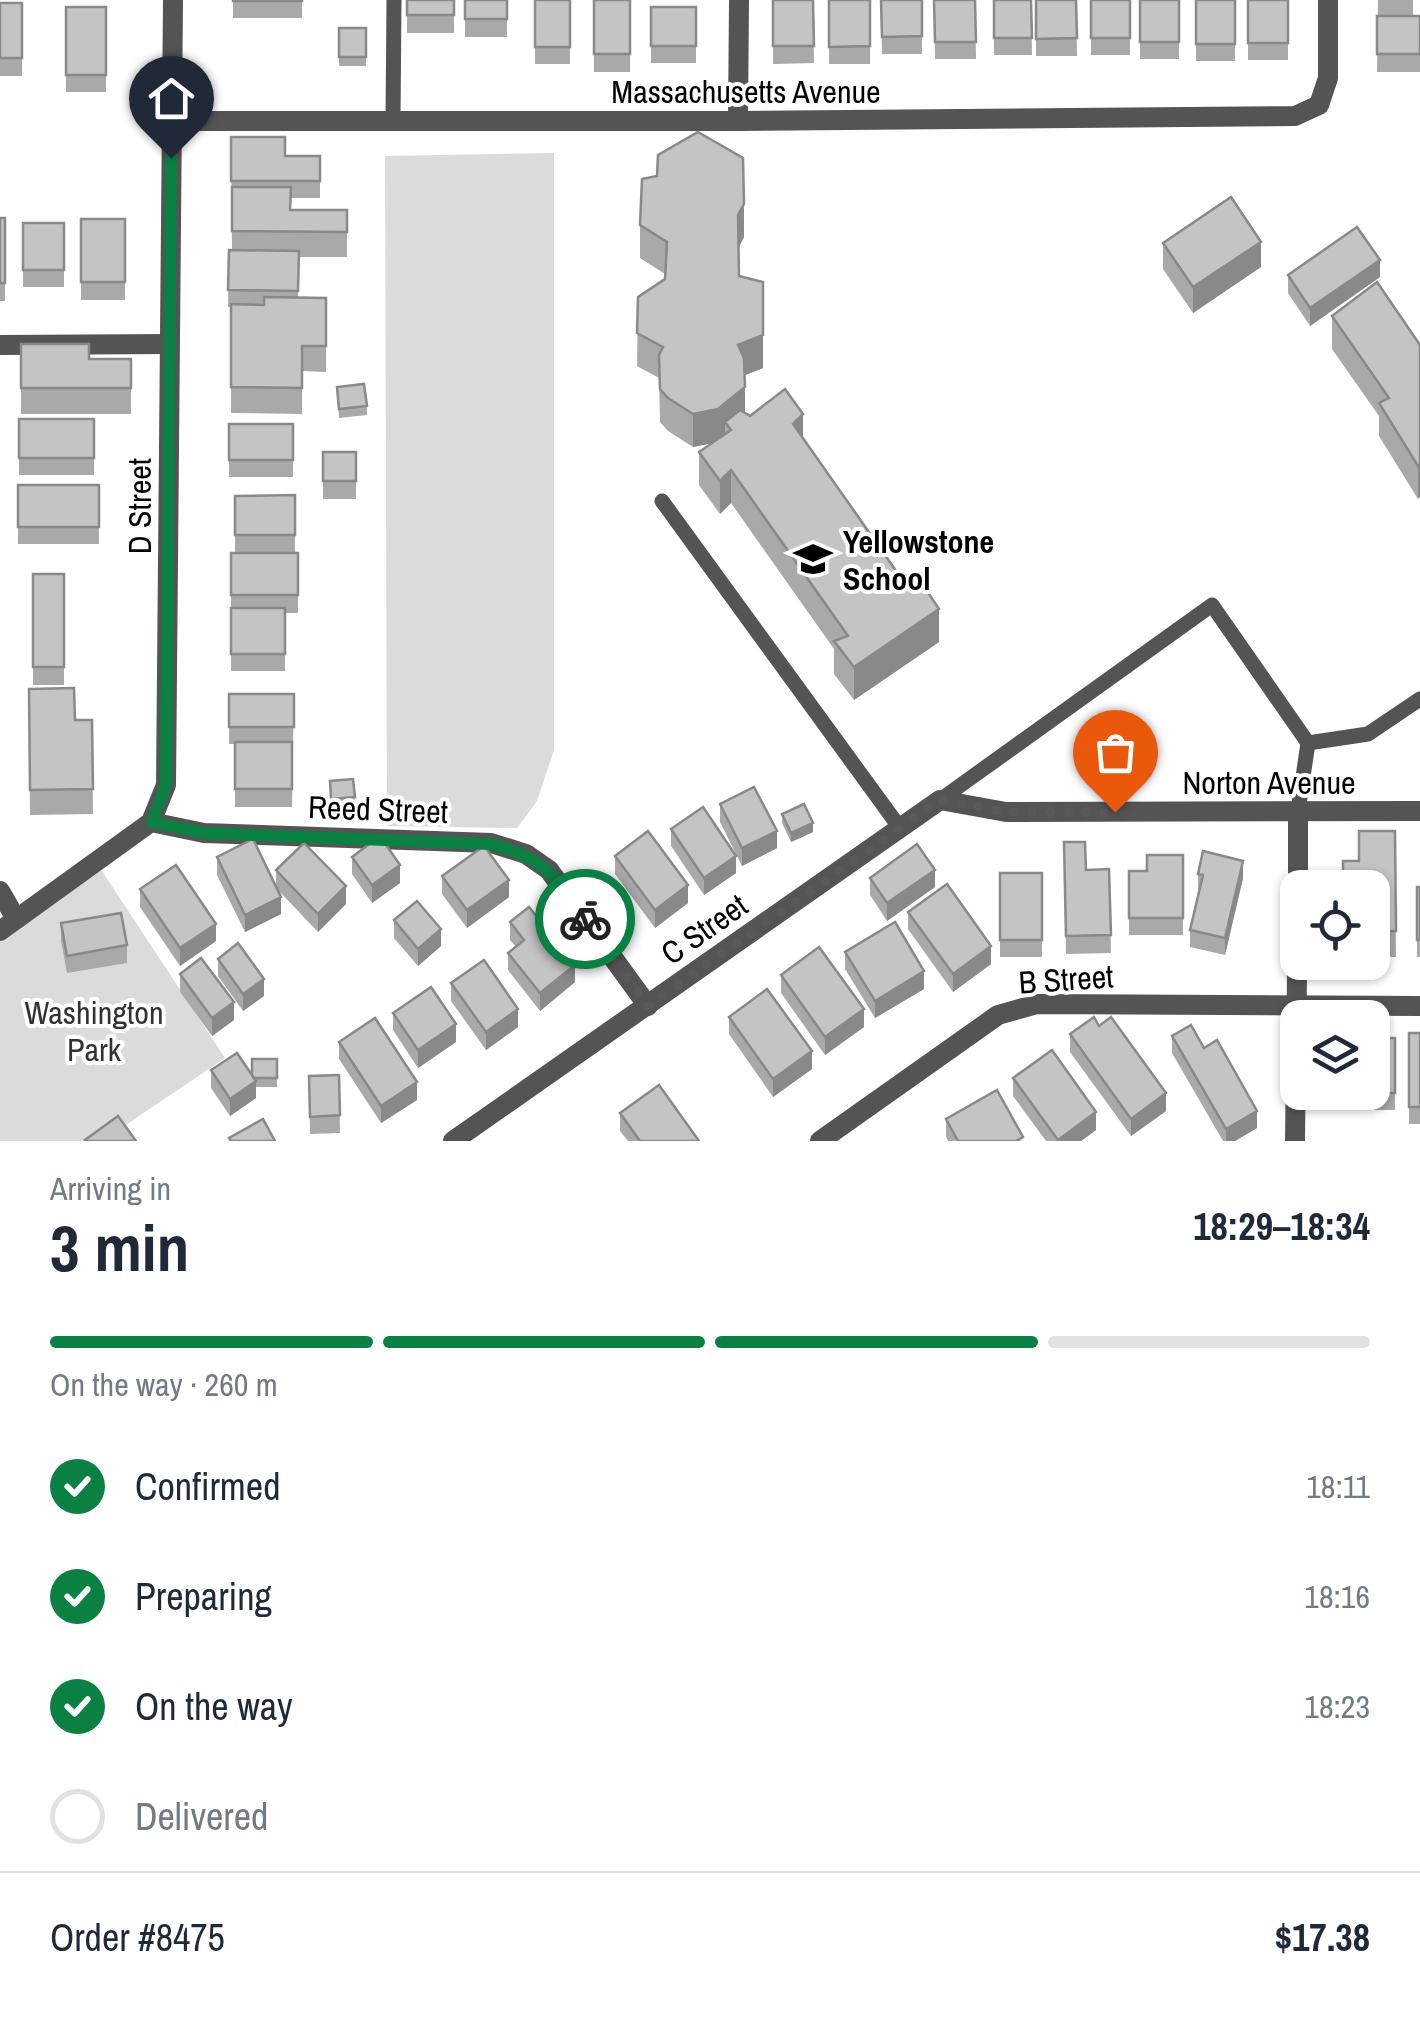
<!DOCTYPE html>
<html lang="en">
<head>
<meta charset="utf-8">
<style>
	:root { --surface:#fff; --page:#f6f6f7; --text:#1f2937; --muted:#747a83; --line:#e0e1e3; --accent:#0b8043 }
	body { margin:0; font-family:"Archivo Narrow",sans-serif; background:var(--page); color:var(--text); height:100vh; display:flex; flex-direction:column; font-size:38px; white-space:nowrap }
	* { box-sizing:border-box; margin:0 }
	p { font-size:32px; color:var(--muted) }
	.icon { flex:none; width:55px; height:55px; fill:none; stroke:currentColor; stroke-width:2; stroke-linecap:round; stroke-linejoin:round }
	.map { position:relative; height:1141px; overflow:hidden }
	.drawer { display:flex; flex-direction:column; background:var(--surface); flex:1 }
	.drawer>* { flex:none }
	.fabs { position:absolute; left:1280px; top:870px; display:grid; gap:20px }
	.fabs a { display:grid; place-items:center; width:110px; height:110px; border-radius:20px; background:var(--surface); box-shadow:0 2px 8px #0004; font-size:50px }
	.pin { position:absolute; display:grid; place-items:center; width:85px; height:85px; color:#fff; margin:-102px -42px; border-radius:50% 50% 50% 0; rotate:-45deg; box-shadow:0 0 10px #0007 }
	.pin .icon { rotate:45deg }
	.courier { position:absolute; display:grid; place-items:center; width:100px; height:100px; margin:-50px; border:8px solid #0b8043; border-radius:50%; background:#fff; color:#222; box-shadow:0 2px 12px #0007 }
	.overview em { font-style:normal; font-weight:700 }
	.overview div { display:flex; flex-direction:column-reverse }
	.overview { display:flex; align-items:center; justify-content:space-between; height:170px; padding:0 50px }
	h1 { font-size:65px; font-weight:700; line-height:75px }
	.bar { display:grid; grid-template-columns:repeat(4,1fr); gap:15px 10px; align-content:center; height:120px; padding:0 50px }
	.bar i { height:12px; border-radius:8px; background:var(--line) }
	.bar .current { background:var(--accent) }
	.bar p { grid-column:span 4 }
	.line { display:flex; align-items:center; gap:25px; padding:0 50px; border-top:2px solid var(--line) }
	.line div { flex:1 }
	ol { padding:0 50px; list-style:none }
	li { display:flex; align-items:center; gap:30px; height:110px }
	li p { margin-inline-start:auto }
	li .icon { padding:10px; border-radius:50%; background:var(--accent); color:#fff; stroke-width:4 }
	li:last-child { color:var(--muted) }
	li i { width:55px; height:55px; border:5px solid var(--line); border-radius:50% }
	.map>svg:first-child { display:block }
	.green { fill:#dbdbdb }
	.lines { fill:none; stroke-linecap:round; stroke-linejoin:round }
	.service { stroke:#545454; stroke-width:15 }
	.minor { stroke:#545454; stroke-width:20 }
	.tertiary { stroke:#545454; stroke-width:20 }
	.wall { fill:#a9a9a9 }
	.shaded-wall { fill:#898989 }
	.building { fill:#c4c4c4; stroke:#898989; stroke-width:2.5 }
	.done { stroke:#595959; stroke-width:10; stroke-dasharray:0 18 }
	.route { stroke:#0b8043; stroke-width:12 }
	.labels { text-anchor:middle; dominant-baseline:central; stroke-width:8; stroke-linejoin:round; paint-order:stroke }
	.street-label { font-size:32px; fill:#000; stroke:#fff }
	.poi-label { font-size:32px; font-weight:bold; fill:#000; stroke:#fff; text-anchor:start }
	.park-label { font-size:32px; fill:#323232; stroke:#fff }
</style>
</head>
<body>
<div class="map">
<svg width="1420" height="1141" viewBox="0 0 1420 1141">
	<rect width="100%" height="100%" fill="#fff"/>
	<!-- green -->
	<g class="green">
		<polygon points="554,153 554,750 537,801 517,828 387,826 385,156"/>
		<polygon points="96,862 225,1058 102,1141 0,1141 0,932"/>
	</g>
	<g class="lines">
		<!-- service -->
		<g class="service">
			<polyline points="393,121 394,0"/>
			<polyline points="662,501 900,828"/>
			<polyline points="940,800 1212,605 1308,743"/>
			<polyline points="1298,811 1308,743 1368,734 1420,699"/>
		</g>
		<!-- minor -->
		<g class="minor">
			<polyline points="171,121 738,121 1295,116 1319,105 1328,78 1328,0"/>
			<polyline points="738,121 739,0"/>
			<polyline points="0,345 170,344"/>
			<polyline points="151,822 204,833 491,843 526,854 549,870 648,1006"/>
			<polyline points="0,891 16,919"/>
			<polyline points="0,931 151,822 166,785 173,0"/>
			<polyline points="820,1141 998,1015 1037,1004 1420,1006"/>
		</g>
		<!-- tertiary -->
		<g class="tertiary">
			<polyline points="1298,888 1298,811"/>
			<polyline points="453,1141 940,800 1006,812 1420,811"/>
			<polyline points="1295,1141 1298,889"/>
		</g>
	</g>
	<!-- wall -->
	<g class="wall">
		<rect x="233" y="0" width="69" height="18"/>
		<rect x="407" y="0" width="47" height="33"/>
		<rect x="465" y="0" width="42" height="37"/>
		<rect x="535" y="0" width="35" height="64"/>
		<rect x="594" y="0" width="36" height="72"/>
		<polygon points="773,0 813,0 814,63 773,64"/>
		<rect x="829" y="0" width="41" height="64"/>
		<polygon points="881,0 922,0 922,54 882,54"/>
		<polygon points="934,0 975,0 976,59 935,59"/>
		<polygon points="994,0 1031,0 1032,55 994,55"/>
		<polygon points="1036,0 1076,0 1077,56 1036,56"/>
		<rect x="1091" y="0" width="39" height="55"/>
		<rect x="1140" y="0" width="39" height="59"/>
		<rect x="1196" y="0" width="39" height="61"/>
		<rect x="1248" y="0" width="40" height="60"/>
		<polygon points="1378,0 1413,0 1413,16 1420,16 1420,72 1377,72"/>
		<rect x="0" y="3" width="22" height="73"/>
		<rect x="66" y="7" width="40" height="85"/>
		<rect x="651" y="7" width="45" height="56"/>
		<rect x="339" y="28" width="27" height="38"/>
		<polygon points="231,137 285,156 320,156 320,198 291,198 291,210 347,210 347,257 299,257 298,297 326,298 326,372 302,371 302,414 231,413 231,307 228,307 229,250 232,250"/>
		<rect x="0" y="218" width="5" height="83"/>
		<rect x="81" y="219" width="44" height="81"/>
		<rect x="23" y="223" width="41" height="64"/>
		<polygon points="640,225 744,237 739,247 739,276 763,368 745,375 745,413 803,438 939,642 854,700 834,674 834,649 731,503 720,514 699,485 699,452 712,443 693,447 668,431 660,422 659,378 637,366 638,297 665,279 665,274 640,258"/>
		<polygon points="1163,243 1261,267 1193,313 1163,269"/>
		<polygon points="1288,275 1380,277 1310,326 1288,293"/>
		<polygon points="1332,316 1420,345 1418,499 1379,436 1379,416 1332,349"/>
		<polygon points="21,344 89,359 131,359 131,414 21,414"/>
		<polygon points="337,387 367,406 367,415 339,418"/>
		<rect x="19" y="419" width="75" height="56"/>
		<rect x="229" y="424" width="64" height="53"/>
		<rect x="323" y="452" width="33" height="47"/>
		<rect x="18" y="485" width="81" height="59"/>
		<polygon points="295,495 295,552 235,552 235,496"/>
		<polygon points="231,553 298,553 298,613 285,613 285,671 231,671"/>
		<rect x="33" y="574" width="31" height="111"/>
		<polygon points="29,689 75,720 92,720 93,814 30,815"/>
		<polygon points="229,694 294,694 292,807 235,807 235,744 229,744"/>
		<polygon points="330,781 355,797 355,806 331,808"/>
		<polygon points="720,804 777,848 742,866 720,822"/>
		<polygon points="782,814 813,832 791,842 782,823"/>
		<polygon points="671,829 736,873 704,895 671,846"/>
		<polygon points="1395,831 1396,957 1372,957 1372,888"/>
		<polygon points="1064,842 1086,870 1109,869 1111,953 1066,954"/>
		<polygon points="1183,855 1183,935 1129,935 1129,871 1147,871"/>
		<polygon points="615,856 688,903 655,928 615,874"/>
		<polygon points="217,857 276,886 276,870 346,904 318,932 278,890 281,914 245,932 217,875"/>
		<polygon points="352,857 400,883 372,903 352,874"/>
		<rect x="1000" y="873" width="42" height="84"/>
		<polygon points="1198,874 1243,878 1225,955 1190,947 1190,930 1199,891 1198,891"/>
		<polygon points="442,876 509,897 467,928 442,894"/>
		<polygon points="870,878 935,887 887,921 870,895"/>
		<rect x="1417" y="887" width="3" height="70"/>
		<polygon points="140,889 216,941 180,966 140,907"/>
		<polygon points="908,912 991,964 953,992 908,929"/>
		<polygon points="394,920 441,946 418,966 394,938"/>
		<polygon points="510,922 575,982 540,1011 508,970 508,953 516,947 510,940"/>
		<polygon points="61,923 127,945 127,963 67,973 61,941"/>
		<polygon points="845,952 924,989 875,1018 845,969"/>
		<polygon points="218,959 264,996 243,1011 218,976"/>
		<polygon points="180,974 234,1020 212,1036 180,992"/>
		<polygon points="781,975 864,1027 825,1055 781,993"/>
		<polygon points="451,983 518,1027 486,1050 451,1001"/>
		<polygon points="393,1013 456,1042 418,1068 393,1030"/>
		<polygon points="729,1017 812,1069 773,1097 729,1034"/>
		<rect x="1409" y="1033" width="11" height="91"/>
		<polygon points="1070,1034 1166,1111 1131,1136 1070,1052"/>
		<polygon points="1172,1036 1204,1048 1257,1128 1235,1141 1223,1141 1172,1053"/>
		<polygon points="1395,1038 1395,1110 1352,1110 1352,1092"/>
		<polygon points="339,1042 417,1100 381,1123 339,1059"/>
		<polygon points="277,1059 277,1087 256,1087 256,1098 230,1116 211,1088 211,1070 252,1075"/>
		<polygon points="339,1075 340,1133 310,1134 309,1076"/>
		<polygon points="1013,1078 1096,1130 1081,1141 1046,1141 1013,1096"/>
		<polygon points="620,1113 699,1141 628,1141 620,1131"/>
		<polygon points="946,1119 1023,1141 948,1141 946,1136"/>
	</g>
	<!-- shaded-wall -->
	<g class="shaded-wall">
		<polygon points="744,204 744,237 738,248 738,215"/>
		<polygon points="1261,242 1261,267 1193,313 1193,287"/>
		<polygon points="1380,260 1380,277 1310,326 1310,308"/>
		<polygon points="763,335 763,368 738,378 738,345"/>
		<polygon points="745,387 745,420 731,430 725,422 725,436 718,442 693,447 693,414"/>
		<polygon points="803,414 803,447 793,424"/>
		<polygon points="1420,464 1420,497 1418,499 1418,466"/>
		<polygon points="731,470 731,503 720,514 720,481"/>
		<polygon points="939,609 939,642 854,700 854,667"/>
		<polygon points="813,823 813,832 791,842 791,833"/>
		<polygon points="777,831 777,848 742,866 742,848"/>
		<polygon points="736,856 736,873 704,895 704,878"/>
		<polygon points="1243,861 1243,878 1225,955 1225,938"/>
		<polygon points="400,865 400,883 372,903 372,885"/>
		<polygon points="935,870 935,887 887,921 887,903"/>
		<polygon points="509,880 509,897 467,928 467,910"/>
		<polygon points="688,885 688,903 655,928 655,910"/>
		<polygon points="346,886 346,904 318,932 318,914"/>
		<polygon points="281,897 281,914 245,932 245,915"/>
		<polygon points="216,924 216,941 180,966 180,948"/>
		<polygon points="441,929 441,946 418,966 418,949"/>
		<polygon points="991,946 991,964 953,992 953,974"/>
		<polygon points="575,965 575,982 540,1011 540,993"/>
		<polygon points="924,971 924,989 875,1018 875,1001"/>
		<polygon points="264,979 264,996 243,1011 243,994"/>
		<polygon points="234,1002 234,1020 212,1036 212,1018"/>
		<polygon points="518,1009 518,1027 486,1050 486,1032"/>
		<polygon points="864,1009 864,1027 825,1055 825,1037"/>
		<polygon points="456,1024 456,1042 418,1068 418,1050"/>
		<polygon points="812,1051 812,1069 773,1097 773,1079"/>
		<polygon points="256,1081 256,1098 230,1116 230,1099"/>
		<polygon points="417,1082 417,1100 381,1123 381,1106"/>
		<polygon points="1166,1093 1166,1111 1131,1136 1131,1119"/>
		<polygon points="1257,1111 1257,1128 1235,1141 1226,1141 1226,1129"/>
		<polygon points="1096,1112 1096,1130 1081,1141 1058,1141"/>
	</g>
	<!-- building -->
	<g class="building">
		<rect x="233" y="0" width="69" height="1"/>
		<rect x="407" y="0" width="47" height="15"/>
		<rect x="465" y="0" width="42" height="19"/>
		<rect x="535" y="0" width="35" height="47"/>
		<rect x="594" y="0" width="36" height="54"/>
		<polygon points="773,0 813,0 814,46 773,46"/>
		<polygon points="829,0 870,0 870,46 829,47"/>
		<polygon points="881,0 922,0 922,36 882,37"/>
		<polygon points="934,0 975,0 976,42 935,42"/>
		<polygon points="994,0 1031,0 1032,38 994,38"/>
		<polygon points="1036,0 1076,0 1077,38 1036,39"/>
		<rect x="1091" y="0" width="39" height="38"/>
		<rect x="1140" y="0" width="39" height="42"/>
		<rect x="1196" y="0" width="39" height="44"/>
		<rect x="1248" y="0" width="40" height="43"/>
		<rect x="0" y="3" width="22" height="55"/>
		<rect x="66" y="7" width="40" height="68"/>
		<rect x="651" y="7" width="45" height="39"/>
		<rect x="1377" y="16" width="43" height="38"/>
		<rect x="339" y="28" width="27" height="29"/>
		<polygon points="698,132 743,158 744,204 738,215 739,276 763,282 763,335 738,345 744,358 745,387 718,409 693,414 668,398 660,389 659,355 663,347 637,333 638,297 665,279 667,242 640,225 642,179 657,176 658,155"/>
		<polygon points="231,137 285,137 285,156 320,156 320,181 231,181"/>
		<polygon points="232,187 291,187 290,210 347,210 347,232 232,231"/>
		<polygon points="1231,197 1261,242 1193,287 1163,243"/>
		<rect x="0" y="218" width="5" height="65"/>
		<rect x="81" y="219" width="44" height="63"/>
		<rect x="23" y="223" width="41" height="47"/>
		<polygon points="1357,227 1380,260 1310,308 1288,275"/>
		<polygon points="229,250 299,251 298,291 228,290"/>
		<polygon points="1377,282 1420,345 1420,464 1418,466 1379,403 1389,398 1332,316"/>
		<polygon points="264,297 326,298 326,346 302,346 302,388 231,387 231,304 264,305"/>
		<polygon points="21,344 89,344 89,359 131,359 131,388 21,388"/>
		<polygon points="364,384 367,406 339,409 337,387"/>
		<polygon points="785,389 803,414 793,424 911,592 923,585 939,609 854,667 834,641 848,636 731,470 720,481 699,452 731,430 725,422 740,410 750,416"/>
		<rect x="19" y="419" width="75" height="39"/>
		<rect x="229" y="424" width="64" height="36"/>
		<rect x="323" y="452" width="33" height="29"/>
		<rect x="18" y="485" width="81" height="42"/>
		<polygon points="295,495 295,535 235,535 235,496"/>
		<rect x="231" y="553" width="67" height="42"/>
		<rect x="33" y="574" width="31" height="93"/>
		<rect x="231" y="608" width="54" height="46"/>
		<polygon points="74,688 75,720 92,720 93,789 30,790 29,689"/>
		<rect x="229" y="694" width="65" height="33"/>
		<rect x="235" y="742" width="57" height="47"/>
		<polygon points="353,779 355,797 331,799 330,781"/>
		<polygon points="754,787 777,831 742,848 720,804"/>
		<polygon points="804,804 813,823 791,833 782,814"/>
		<polygon points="703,807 736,856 704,878 671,829"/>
		<polygon points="648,831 688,885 655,910 615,856"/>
		<polygon points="1359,831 1395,831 1396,931 1372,931 1372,888 1343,888 1343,861 1359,861"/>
		<polygon points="380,836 400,865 372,885 352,857"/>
		<polygon points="253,839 281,897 245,915 217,857"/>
		<polygon points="1064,842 1085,842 1086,870 1109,869 1111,935 1066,936"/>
		<polygon points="304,843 346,886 318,914 276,870"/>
		<polygon points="917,844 935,870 887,903 870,878"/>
		<polygon points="484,846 509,880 467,910 442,876"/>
		<polygon points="1203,851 1243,861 1225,938 1190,930 1203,875 1198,874"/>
		<polygon points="1147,855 1183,855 1183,918 1129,918 1129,871 1147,871"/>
		<polygon points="176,865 216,924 180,948 140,889"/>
		<rect x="1000" y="873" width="42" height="67"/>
		<polygon points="947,884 991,946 953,974 908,912"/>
		<rect x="1417" y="887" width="3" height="53"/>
		<polygon points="417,901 441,929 418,949 394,920"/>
		<polygon points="529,907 575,965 540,993 508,953 524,940 510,922"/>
		<polygon points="121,913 127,945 67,956 61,923"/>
		<polygon points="895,922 924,971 875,1001 845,952"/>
		<polygon points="238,943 264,979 243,994 218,959"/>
		<polygon points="819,947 864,1009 825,1037 781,975"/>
		<polygon points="201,958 234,1002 212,1018 180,974"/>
		<polygon points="484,960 518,1009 486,1032 451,983"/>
		<polygon points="431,987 456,1024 418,1050 393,1013"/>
		<polygon points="767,989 812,1051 773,1079 729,1017"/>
		<polygon points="1094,1017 1099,1026 1111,1017 1166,1093 1131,1119 1070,1034"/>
		<polygon points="375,1018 417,1082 381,1106 339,1042"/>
		<polygon points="1191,1025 1204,1048 1217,1040 1257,1111 1226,1129 1172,1036"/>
		<rect x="1409" y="1033" width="11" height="74"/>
		<polygon points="1372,1038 1395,1038 1395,1093 1352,1093 1372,1092"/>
		<polygon points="1052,1050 1096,1112 1058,1140 1013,1078"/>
		<polygon points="237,1053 256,1081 230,1099 211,1070"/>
		<polygon points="252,1059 277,1059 277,1078 254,1078 252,1075"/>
		<polygon points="339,1075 340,1115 310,1117 309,1076"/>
		<polygon points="659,1085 699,1141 640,1141 620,1113"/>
		<polygon points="997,1090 1023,1137 1016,1141 958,1141 946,1119"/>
		<polygon points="118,1116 136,1141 86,1141 85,1140"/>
		<polygon points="263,1119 275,1141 231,1141 229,1138"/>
	</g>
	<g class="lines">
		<!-- done -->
		<polyline class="done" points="585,919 648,1006 940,800 1006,812 1115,812"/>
		<!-- route -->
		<path class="route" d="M171,158l-5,626 -14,38 52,11 287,11c55,15 61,30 94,75"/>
	</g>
	<!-- icons -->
	<defs>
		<g id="school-bare" transform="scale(3)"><path d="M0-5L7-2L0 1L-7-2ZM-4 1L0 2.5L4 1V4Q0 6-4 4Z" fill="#000" stroke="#fff" stroke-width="2.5" paint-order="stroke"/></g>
	</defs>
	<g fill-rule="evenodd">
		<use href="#school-bare" x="813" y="559"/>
	</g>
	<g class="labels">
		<!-- street labels -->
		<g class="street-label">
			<text x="746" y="91">Massachusetts Avenue</text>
			<text transform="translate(139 506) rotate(-90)">D Street</text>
			<text x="1269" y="782">Norton Avenue</text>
			<text transform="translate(378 809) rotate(2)">Reed Street</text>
			<text transform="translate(704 929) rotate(-35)">C Street</text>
			<text transform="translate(1066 979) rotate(-4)">B Street</text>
		</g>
		<!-- poi labels -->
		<g class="poi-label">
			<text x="843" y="541">Yellowstone<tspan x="843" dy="37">School</tspan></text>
		</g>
		<!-- park labels -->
		<g class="park-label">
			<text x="94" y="1012">Washington<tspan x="94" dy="37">Park</tspan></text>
		</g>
	</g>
</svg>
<div class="fabs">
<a><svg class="icon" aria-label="locate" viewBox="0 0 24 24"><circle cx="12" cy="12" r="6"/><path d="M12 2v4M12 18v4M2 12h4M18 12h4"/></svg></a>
<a><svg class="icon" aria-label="layers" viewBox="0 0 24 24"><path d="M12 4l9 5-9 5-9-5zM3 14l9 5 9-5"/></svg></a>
</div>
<div class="pin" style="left:1115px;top:812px;background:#ea580c"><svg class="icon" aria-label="bag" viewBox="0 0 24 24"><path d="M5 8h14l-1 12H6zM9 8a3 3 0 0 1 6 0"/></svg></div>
<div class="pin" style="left:171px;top:158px;background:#1f2937"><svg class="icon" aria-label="home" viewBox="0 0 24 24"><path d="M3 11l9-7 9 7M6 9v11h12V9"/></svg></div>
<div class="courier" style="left:585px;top:919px"><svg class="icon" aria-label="bike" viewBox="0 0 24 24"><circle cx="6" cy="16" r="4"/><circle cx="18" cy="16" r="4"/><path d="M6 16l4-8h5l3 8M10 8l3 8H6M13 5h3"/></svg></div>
</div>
<section class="drawer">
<div class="overview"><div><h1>3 min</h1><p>Arriving in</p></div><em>18:29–18:34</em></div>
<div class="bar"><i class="current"></i><i class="current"></i><i class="current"></i><i></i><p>On the way · 260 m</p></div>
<ol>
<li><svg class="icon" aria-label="check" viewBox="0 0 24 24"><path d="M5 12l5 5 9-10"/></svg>Confirmed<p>18:11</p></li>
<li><svg class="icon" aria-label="check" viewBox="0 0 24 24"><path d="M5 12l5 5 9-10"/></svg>Preparing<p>18:16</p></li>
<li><svg class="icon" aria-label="check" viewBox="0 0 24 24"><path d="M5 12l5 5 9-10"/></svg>On the way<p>18:23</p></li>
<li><i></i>Delivered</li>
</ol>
<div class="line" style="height:130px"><div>Order #8475</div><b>$17.38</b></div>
</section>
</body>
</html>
